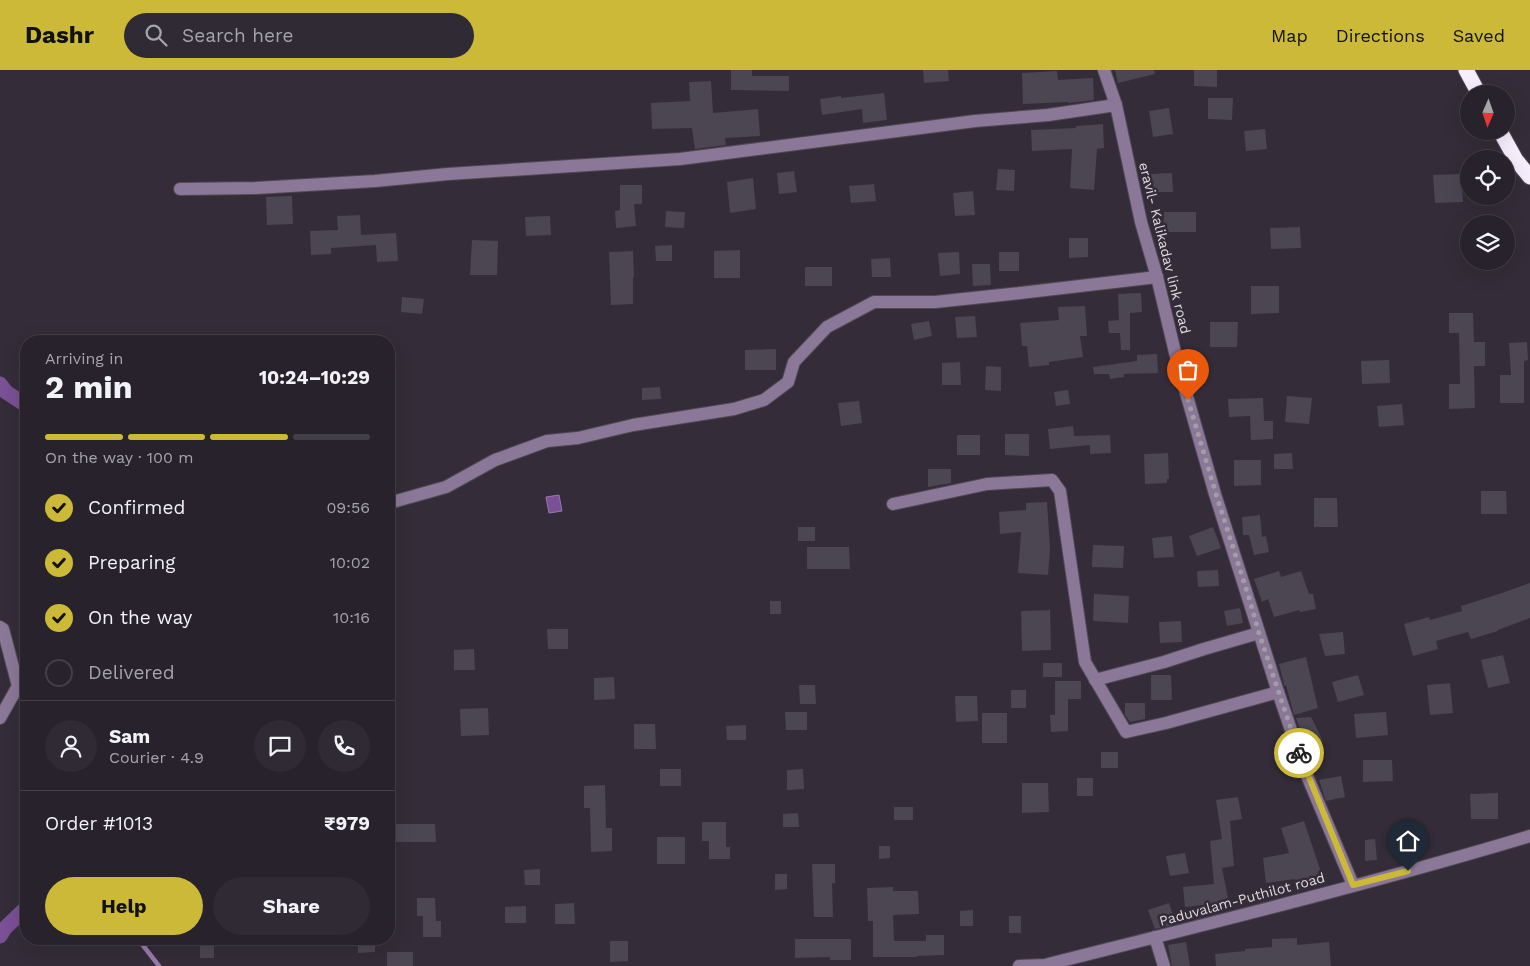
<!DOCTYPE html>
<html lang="en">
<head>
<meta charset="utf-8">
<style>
	:root { --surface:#27222b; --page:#2f2a33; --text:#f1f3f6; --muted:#a4a4a9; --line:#433f47; --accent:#ccb938 }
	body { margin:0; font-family:"Work Sans",sans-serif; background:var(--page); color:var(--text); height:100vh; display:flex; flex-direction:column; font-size:19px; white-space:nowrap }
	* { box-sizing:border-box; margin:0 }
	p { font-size:16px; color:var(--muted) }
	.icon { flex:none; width:28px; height:28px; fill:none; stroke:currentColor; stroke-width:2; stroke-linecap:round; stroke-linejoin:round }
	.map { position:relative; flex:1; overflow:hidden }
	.details { position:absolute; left:20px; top:265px; width:375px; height:610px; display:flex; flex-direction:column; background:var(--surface); border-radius:20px; box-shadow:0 5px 20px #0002,0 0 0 1px var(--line) }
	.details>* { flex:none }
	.needle { width:32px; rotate:182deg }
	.controls { position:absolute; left:1460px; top:15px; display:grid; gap:10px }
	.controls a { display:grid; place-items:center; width:55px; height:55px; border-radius:50%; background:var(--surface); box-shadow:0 5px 20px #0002,0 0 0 1px var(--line); font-size:25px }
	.pin { position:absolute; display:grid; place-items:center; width:42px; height:42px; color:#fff; margin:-51px -21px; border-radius:50% 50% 50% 0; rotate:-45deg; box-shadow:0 0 5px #0007 }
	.pin .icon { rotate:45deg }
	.courier { position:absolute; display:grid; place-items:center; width:50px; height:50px; margin:-25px; border:4px solid #ccb938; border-radius:50%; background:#fff; color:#222; box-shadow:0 1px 6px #0007 }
	.headline em { font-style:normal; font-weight:700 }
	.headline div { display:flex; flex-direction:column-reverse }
	.headline { display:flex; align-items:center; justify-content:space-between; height:85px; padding:0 25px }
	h1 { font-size:32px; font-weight:700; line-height:38px }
	.bar { display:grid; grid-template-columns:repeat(4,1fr); gap:8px 5px; align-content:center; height:60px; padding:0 25px }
	.bar i { height:6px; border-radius:4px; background:var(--line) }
	.bar .active { background:var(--accent) }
	.bar p { grid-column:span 4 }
	.line { display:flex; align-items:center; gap:12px; padding:0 25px; border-top:1px solid var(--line) }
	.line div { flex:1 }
	.round { display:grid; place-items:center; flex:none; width:52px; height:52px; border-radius:26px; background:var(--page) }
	ol { padding:0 25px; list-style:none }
	li { display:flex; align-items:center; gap:15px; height:55px }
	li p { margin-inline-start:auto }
	li .icon { padding:5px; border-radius:50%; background:var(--accent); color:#111; stroke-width:4 }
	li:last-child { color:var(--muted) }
	li i { width:28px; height:28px; border:2px solid var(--line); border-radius:50% }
	.action { display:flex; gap:10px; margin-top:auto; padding:10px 25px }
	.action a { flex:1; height:58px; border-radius:30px; background:var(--accent); color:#111; font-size:20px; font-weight:700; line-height:58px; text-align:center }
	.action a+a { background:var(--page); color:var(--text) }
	header { display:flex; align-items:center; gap:30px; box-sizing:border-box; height:70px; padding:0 25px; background:var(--accent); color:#111 }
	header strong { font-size:24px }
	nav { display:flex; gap:28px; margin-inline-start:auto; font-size:18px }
	.search { width:350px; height:45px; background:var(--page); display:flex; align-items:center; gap:12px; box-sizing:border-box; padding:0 18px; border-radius:28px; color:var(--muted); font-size:19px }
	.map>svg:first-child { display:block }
	.water { fill:#7a5096; stroke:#9879ad }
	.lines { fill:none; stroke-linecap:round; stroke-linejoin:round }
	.stream { stroke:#9879ad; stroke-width:4.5 }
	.canal { stroke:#7a5096; stroke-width:15 }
	.building { fill:#4c4552 }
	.minor-casing { stroke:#4f4954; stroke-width:14 }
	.highway-casing { stroke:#4f4954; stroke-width:17 }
	.minor { stroke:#8b7898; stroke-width:12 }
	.highway { stroke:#f6edfd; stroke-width:15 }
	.done { stroke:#a39da7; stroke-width:5; stroke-dasharray:0 9 }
	.route { stroke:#ccb938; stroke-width:6 }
	.labels { text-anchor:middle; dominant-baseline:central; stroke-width:5; stroke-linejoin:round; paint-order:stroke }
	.street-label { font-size:14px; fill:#dfdae2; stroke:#342d39 }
</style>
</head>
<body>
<header>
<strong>Dashr</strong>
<div class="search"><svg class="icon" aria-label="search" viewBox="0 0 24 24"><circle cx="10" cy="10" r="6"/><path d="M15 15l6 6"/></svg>Search here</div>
<nav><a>Map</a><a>Directions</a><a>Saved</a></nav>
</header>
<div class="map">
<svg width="1530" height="896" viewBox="0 0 1530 896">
	<rect width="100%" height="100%" fill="#342d39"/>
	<!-- water -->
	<polygon class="water" points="559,425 562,441 549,443 546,427"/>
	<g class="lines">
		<!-- stream -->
		<polyline class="stream" points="138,869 159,896"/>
		<!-- canal -->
		<g class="canal">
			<polyline points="0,314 6,322 26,335"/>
			<polyline points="0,866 5,858 26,838"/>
		</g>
	</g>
	<!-- building -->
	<g class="building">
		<polygon points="731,0 752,0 752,6 789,6 789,21 731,20"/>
		<polygon points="923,0 948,0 949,11 924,13"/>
		<polygon points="1115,0 1154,0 1155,4 1118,13"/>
		<polygon points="1194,0 1217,0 1217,17 1194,16"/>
		<polygon points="1057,1 1058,10 1093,8 1094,30 1068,33 1068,32 1023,34 1022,3"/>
		<polygon points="711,11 713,43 758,39 760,66 725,68 726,75 695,79 692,58 652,59 651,33 690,31 689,12"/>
		<polygon points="884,23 887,50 863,53 862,39 822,45 820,29 841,26 841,28"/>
		<polygon points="1208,28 1233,28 1232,50 1208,49"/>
		<polygon points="1169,38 1173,64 1153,67 1149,41"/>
		<polygon points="1103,54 1104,78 1097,79 1094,120 1070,118 1072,79 1032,81 1031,60 1076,58 1076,56"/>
		<polygon points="1265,59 1267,79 1246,81 1244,61"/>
		<polygon points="998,99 1015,100 1014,121 996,120"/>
		<polygon points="794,101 797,122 779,124 777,103"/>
		<polygon points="1172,103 1173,122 1152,122 1151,104"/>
		<polygon points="1461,104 1463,132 1435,133 1433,105"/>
		<polygon points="753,108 756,139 730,143 727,112"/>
		<polygon points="874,114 876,131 851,133 849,116"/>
		<polygon points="620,115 642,115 642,134 634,134 636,156 616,158 615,141 620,140"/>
		<polygon points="973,121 975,145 955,146 953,123"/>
		<polygon points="292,126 293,154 267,155 266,127"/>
		<polygon points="666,141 685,142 684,158 665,157"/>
		<polygon points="1164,142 1196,142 1196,162 1163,162"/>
		<polygon points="360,145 361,165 396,163 398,191 377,192 376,175 331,178 331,184 311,185 310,161 338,160 337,146"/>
		<polygon points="550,146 551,165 526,166 525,147"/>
		<polygon points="1300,157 1301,178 1271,179 1270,158"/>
		<polygon points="1069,168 1088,168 1088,187 1069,188"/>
		<polygon points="472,170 498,171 497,205 470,205"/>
		<polygon points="672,175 672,191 656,191 655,176"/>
		<polygon points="740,180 740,208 714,208 714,181"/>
		<polygon points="633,181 634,207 633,207 633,234 611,235 609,182"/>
		<polygon points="959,182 960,204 940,206 938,183"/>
		<rect x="999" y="182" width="20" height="19"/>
		<polygon points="890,188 891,207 872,207 871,189"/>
		<polygon points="972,194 990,194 991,215 973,216"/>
		<rect x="805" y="197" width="27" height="19"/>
		<polygon points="1251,216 1279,216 1279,243 1251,244"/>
		<polygon points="1141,223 1142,242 1130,243 1130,280 1121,280 1120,263 1109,263 1108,251 1119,250 1118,224"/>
		<polygon points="402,227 424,229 422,244 401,242"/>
		<polygon points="1085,236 1087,266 1080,266 1083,287 1049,292 1049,295 1029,297 1027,276 1022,276 1020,253 1059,250 1058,237"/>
		<polygon points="1449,243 1473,243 1474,272 1485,272 1485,296 1474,296 1475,338 1449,339 1449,314 1460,314 1459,263 1449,263"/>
		<polygon points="975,246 977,267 957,268 955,247"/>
		<polygon points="929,251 932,266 914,270 911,254"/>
		<polygon points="1210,252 1238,252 1237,277 1210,277"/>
		<polygon points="1527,272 1528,290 1524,291 1524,333 1500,333 1500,305 1511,305 1509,273"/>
		<polygon points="776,279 776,300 745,300 745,280"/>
		<polygon points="1157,284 1158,303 1124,304 1124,307 1110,309 1109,304 1094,304 1093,297 1137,291 1137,285"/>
		<polygon points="1389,290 1390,313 1362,314 1361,291"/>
		<polygon points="960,292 961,315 942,315 942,293"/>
		<polygon points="986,296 1001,297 1001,321 985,320"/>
		<polygon points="660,317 661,329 642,330 642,318"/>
		<polygon points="1068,320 1070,334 1056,336 1054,322"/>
		<polygon points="1287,326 1312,328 1309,354 1285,352"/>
		<polygon points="1263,328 1264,351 1273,351 1273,369 1251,370 1250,346 1229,347 1228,329"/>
		<polygon points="859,331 862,353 841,356 838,333"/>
		<polygon points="1402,334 1404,355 1379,357 1377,336"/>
		<polygon points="1073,356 1074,366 1110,365 1111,383 1090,384 1090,375 1050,379 1048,359"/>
		<polygon points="1005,364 1029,364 1029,386 1005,385"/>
		<rect x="957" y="365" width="23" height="20"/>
		<polygon points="1168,383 1169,409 1167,409 1167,413 1145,414 1144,384"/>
		<polygon points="1292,383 1293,399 1274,399 1274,384"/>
		<polygon points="1234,390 1261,390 1261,415 1234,416"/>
		<polygon points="928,399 951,399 951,413 928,417"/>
		<polygon points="1481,421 1506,421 1507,444 1481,444"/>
		<polygon points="1314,428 1337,428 1338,457 1314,457"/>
		<polygon points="1047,432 1050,479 1048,505 1018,503 1021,462 1000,464 999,442 1026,440 1026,433"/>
		<polygon points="1260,445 1262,467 1266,466 1269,482 1254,485 1249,465 1243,465 1242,447"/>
		<rect x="798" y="457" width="17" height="14"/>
		<polygon points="1213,457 1221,478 1197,486 1189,466"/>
		<polygon points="1172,466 1174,487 1154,488 1152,468"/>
		<polygon points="1093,475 1124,476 1123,498 1092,497"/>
		<polygon points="807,477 849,477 850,499 807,499"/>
		<polygon points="1218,500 1219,516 1198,517 1197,501"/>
		<polygon points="1279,501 1281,507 1301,501 1309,524 1313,524 1316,539 1300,542 1299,540 1274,547 1268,529 1262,532 1254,509"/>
		<polygon points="1530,513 1530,548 1498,560 1498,561 1471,569 1468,562 1436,571 1438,579 1413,586 1404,554 1429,547 1430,550 1462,541 1461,536 1496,525"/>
		<polygon points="1094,524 1129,526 1128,553 1093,551"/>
		<rect x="770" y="531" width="11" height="13"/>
		<polygon points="1240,538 1243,553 1227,556 1224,541"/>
		<polygon points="1050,540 1051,580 1022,581 1021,541"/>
		<polygon points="1181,551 1182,572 1160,573 1159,552"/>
		<polygon points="547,559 568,559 568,579 548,579"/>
		<polygon points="1343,562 1345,584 1325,586 1319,564"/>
		<polygon points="474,579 475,600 454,600 454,580"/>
		<polygon points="1503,585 1510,613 1488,618 1481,590"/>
		<polygon points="1306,587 1318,638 1294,645 1286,615 1284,616 1284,614 1279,594"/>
		<rect x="1043" y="593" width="19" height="14"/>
		<polygon points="1151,605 1171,605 1172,630 1151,630"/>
		<polygon points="1358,605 1364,625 1338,632 1332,612"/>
		<polygon points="614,607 615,629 594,630 594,608"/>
		<polygon points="1055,611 1081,611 1081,629 1068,629 1068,661 1051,662 1050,645 1055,645"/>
		<polygon points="1450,613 1453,643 1430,645 1427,615"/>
		<polygon points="799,615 815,615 816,634 800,634"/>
		<rect x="1011" y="620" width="15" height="18"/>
		<polygon points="955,626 977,626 978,651 956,652"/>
		<polygon points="1125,633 1145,633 1145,649 1130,652 1125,645"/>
		<polygon points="488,638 489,665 461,666 460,639"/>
		<polygon points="785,642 807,642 807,660 786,660"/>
		<polygon points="1386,642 1388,665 1356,668 1354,644"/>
		<rect x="982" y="643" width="25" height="30"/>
		<polygon points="1311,647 1323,671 1306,679 1296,648"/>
		<polygon points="634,654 655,654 656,679 634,679"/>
		<polygon points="746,655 746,670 727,670 726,656"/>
		<rect x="1101" y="682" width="17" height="16"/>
		<polygon points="1363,690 1392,690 1393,711 1363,712"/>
		<rect x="660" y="699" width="21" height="17"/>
		<polygon points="803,699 804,719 787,720 787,700"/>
		<polygon points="1341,706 1345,727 1326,731 1319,710"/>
		<rect x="1077" y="708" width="16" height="18"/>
		<polygon points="1022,713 1048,713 1049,742 1022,743"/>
		<polygon points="605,715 606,758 612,758 612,781 591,782 590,738 584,738 584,716"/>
		<polygon points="1498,723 1498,749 1471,749 1470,724"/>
		<polygon points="1238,727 1242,749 1230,751 1234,796 1222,798 1230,838 1214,841 1212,834 1185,837 1183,817 1214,814 1210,771 1222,769 1216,730"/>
		<rect x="894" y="737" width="19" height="13"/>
		<polygon points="798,743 799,757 783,757 783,744"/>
		<polygon points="1304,751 1324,811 1299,820 1295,809 1266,813 1263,788 1289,783 1281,758"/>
		<polygon points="702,752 726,752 726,777 730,777 730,789 709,789 709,771 702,771"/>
		<polygon points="396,754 435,754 436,772 396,772"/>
		<rect x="657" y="767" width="28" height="27"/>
		<polygon points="1375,769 1377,790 1365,791 1365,770"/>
		<polygon points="879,776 890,776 890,788 879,789"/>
		<polygon points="1185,783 1189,803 1170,806 1166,786"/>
		<polygon points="812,794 835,794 835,813 832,813 833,847 814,847"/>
		<polygon points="540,799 540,815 525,815 524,800"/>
		<polygon points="775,804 787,804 787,819 775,820"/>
		<polygon points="893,817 893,821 918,821 919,844 893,845 894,871 926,871 926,865 944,865 944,885 917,886 917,887 873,887 873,851 868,851 867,818"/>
		<polygon points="417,828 435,828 436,851 441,851 441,867 423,867 423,846 417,846"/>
		<polygon points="574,833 575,854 555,854 555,834"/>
		<polygon points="1169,833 1176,854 1155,859 1148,840"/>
		<polygon points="526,836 526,853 505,853 505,837"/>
		<polygon points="973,840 973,856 960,856 960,841"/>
		<rect x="1009" y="846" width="12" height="17"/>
		<polygon points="1297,868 1297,875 1329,872 1331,896 1216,896 1215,884 1245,881 1245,879 1272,877 1272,869"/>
		<polygon points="358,869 375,869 375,882 358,883"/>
		<polygon points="795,869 851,869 851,890 830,890 830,887 795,888"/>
		<polygon points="610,871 628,871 628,891 610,892"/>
		<polygon points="1186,872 1190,896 1172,896 1168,875"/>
		<rect x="200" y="875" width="14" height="13"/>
		<rect x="387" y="882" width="26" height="14"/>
	</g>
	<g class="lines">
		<!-- minor casing -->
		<g class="minor-casing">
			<g id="minor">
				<polyline points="1104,0 1116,35 1141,152 1157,207 1178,295 1215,424 1278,622"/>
				<polyline points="180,119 256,118 375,111 448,104 680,89 975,51 1048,45 1116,35"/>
				<polyline points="389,433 446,417 495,390 547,371 578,368 633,355 734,339 764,330 788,312 794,292 827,257 874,232 935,232 1011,224 1157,207"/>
				<polyline points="893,434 987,414 1052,410 1060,421 1085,592 1126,662 1166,653 1278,622 1305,701 1353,815"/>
				<polyline points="0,557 3,559 18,616 0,648"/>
				<polyline points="1095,610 1164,592 1204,579 1259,563"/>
				<polyline points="1155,867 1164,896"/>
				<path d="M1019,896l26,-1c162,-41 325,-81 485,-129"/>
			</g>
		</g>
		<!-- highway casing -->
		<g class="highway-casing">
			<g id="highway">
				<polyline points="1466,0 1479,24"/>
				<polyline points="1500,61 1516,90 1530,107"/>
			</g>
		</g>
		<!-- minor -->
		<use href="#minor" class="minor"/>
		<!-- highway -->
		<use href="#highway" class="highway"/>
	</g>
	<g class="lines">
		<!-- done -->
		<polyline class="done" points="1188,330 1216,424 1250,531 1259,563 1299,683"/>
		<!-- route -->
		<polyline class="route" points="1299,683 1353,815 1408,801"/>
	</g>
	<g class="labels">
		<!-- street labels -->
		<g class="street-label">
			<text transform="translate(1165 178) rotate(76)">eravil- Kalikadav link road</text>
			<text transform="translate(1242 829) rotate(-15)">Paduvalam-Puthilot road</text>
		</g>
	</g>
</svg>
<div class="controls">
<a><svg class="needle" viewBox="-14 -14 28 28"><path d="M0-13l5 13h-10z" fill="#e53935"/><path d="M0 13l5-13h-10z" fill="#a4a4a9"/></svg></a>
<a><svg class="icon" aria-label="locate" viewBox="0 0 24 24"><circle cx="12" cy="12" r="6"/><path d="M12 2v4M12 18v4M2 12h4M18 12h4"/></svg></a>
<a><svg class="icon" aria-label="layers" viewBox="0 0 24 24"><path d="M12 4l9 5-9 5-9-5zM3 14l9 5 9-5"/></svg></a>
</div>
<div class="pin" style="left:1188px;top:330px;background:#ea580c"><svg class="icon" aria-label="bag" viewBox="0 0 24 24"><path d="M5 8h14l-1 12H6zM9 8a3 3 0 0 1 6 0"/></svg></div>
<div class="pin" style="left:1408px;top:801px;background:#1f2937"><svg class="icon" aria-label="home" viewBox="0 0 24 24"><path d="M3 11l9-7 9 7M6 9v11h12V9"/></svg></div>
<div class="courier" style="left:1299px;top:683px"><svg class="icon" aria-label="bike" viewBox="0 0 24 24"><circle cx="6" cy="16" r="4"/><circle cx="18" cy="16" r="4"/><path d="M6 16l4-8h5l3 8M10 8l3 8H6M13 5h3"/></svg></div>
<section class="details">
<div class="headline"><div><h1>2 min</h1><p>Arriving in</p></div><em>10:24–10:29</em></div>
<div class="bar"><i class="active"></i><i class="active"></i><i class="active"></i><i></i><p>On the way · 100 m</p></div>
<ol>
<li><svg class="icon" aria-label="check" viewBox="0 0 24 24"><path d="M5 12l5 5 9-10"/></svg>Confirmed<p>09:56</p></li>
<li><svg class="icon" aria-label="check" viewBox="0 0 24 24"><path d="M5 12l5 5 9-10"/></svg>Preparing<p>10:02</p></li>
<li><svg class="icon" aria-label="check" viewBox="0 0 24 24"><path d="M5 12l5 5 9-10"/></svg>On the way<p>10:16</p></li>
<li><i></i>Delivered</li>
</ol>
<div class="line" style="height:90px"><a class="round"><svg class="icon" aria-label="person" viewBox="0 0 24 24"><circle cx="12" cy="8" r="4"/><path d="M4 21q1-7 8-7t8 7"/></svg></a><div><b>Sam</b><p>Courier · 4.9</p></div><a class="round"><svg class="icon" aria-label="chat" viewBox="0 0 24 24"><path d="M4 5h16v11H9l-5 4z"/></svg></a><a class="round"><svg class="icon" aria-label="phone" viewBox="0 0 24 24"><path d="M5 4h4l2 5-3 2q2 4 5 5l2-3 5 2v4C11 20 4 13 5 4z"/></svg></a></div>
<div class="line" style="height:65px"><div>Order #1013</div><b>₹979</b></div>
<div class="action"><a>Help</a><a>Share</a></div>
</section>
</div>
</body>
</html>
